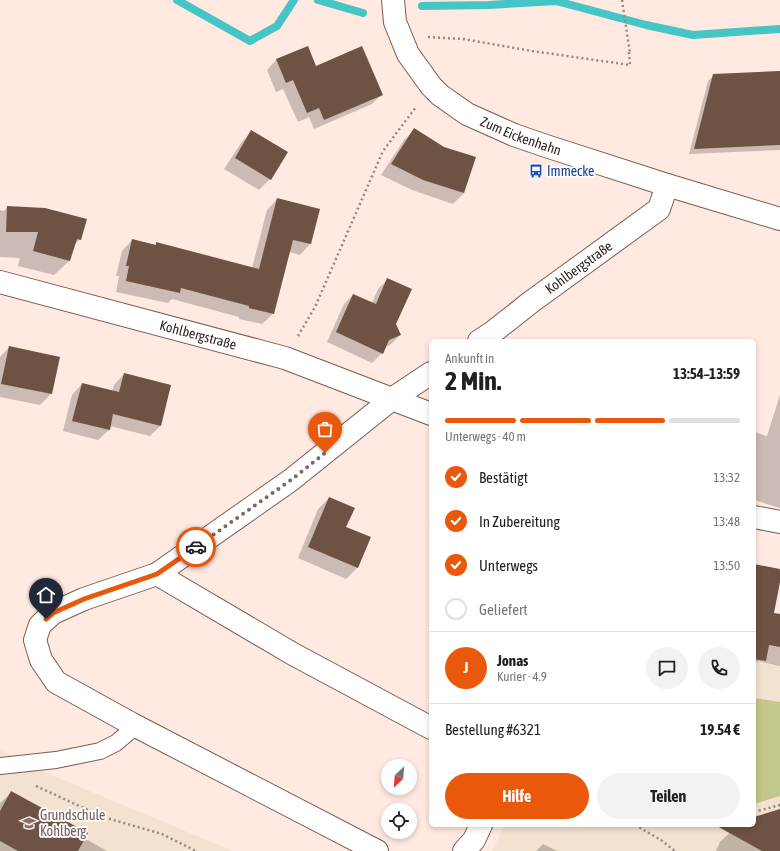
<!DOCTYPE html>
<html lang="de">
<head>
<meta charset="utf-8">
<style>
	:root { --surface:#fff; --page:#f2f2f2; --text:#202124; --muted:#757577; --line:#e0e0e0; --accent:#ea580c }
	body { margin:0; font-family:"Asap Condensed",sans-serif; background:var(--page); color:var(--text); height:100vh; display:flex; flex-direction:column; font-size:15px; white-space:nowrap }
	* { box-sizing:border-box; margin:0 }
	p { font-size:13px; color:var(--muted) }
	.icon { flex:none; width:22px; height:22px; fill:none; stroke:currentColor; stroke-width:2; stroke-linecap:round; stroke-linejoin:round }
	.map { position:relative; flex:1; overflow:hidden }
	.drawer { position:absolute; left:429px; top:339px; width:327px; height:488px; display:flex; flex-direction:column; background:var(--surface); border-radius:6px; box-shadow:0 2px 6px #0003 }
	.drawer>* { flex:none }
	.needle { width:26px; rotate:206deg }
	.fabs { position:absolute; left:381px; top:759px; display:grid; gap:8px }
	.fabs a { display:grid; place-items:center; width:36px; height:36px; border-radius:50%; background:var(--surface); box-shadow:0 2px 6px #0003; font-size:20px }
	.pin { position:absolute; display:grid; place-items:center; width:34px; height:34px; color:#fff; margin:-41px -17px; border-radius:50% 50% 50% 0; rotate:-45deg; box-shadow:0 0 4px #0007 }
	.pin .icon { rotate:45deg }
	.courier { position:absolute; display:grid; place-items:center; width:40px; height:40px; margin:-20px; border:3px solid #ea580c; border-radius:50%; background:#fff; color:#222; box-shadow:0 1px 5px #0007 }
	.summary em { font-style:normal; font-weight:700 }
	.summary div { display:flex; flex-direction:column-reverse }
	.summary { display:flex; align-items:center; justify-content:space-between; height:68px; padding:0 16px }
	h1 { font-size:26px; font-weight:700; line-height:30px }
	.bar { display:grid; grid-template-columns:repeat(4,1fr); gap:6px 4px; align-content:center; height:48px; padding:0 16px }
	.bar i { height:5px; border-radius:3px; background:var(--line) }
	.bar .active { background:var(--accent) }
	.bar p { grid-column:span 4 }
	.line { display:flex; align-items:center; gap:10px; padding:0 16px; border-top:1px solid var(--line) }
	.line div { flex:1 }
	.round { display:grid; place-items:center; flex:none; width:42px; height:42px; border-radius:21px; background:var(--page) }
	ol { padding:0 16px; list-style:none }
	li { display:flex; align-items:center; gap:12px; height:44px }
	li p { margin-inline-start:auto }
	li .icon { padding:4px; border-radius:50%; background:var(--accent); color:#fff; stroke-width:4 }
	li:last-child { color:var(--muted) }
	li i { width:22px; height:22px; border:2px solid var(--line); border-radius:50% }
	.button { display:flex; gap:8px; margin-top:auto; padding:8px 16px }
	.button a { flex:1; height:46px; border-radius:24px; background:var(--accent); color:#fff; font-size:16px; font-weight:700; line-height:46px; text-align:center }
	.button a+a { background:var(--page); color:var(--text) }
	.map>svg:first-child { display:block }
	.education { fill:#f2e2cf }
	.green { fill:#c1c889 }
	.shadow { fill:#0003 }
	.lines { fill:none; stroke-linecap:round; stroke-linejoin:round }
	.stream { stroke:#46c5c6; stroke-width:8 }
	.building { fill:#6e5244 }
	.lane-casing { stroke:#7a5c51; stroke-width:18 }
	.street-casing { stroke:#7a5c51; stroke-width:24 }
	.path { stroke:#97867f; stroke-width:2.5; stroke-dasharray:2 3; stroke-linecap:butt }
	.lane { stroke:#fff; stroke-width:16 }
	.street { stroke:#fff; stroke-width:22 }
	.done { stroke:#7a6a64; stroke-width:4; stroke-dasharray:0 7.2 }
	.route { stroke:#ea580c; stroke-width:5 }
	.labels { text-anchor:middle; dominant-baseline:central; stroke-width:4; stroke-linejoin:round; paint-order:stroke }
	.street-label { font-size:14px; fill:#322520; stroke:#fbfbfb }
	.transit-label { font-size:14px; fill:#164399; stroke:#fbfbfb; text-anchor:start }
	.education-label { font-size:14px; fill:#785e54; stroke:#fbfbfb; text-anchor:start }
</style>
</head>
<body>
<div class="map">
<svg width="780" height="851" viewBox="0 0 780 851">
	<rect width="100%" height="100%" fill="#ffe9e1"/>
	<!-- education -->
	<g class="education">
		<polygon points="754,660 780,665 780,851 492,851 505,825 754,825"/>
		<polygon points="0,750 49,774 233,851 0,851"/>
	</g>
	<!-- green -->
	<polygon class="green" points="754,698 780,702 780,796 754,804"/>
	<!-- shadow -->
	<g class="shadow">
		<polygon points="307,47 316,67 381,95 372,104 314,129 309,117 298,122 283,89 276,92 267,70 276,60"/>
		<polygon points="780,72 780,150 689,154 708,81 714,75"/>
		<polygon points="415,129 444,148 475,157 464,193 453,204 412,190 381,175 404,140"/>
		<polygon points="251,132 270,179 259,190 224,169 241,143"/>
		<polygon points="277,199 319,210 310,244 300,255 289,252 273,314 262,324 239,319 239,317 172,299 168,303 116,292 119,276 116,276 122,251 132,240 155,245 157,243 252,268 267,210"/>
		<polygon points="7,207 80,239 74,245 70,260 54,275 18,266 20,258 0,257 0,210 4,211"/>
		<polygon points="387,280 395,324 400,335 390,345 385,347 382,353 372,363 327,342 344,304 353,295 372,303 378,289"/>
		<polygon points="9,347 59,358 51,394 40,405 0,397 0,357"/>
		<polygon points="124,374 160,426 150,436 110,426 109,430 98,440 63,431 72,395 82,384 112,392 114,385"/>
		<polygon points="780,395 780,508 754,500 754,432 767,436"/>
		<polygon points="329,498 345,527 370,538 357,568 346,579 298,558 318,509"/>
		<polygon points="754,565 780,570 780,576 773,614 780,615 780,666 758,661 754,665"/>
		<polygon points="11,793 84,838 107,851 0,851 0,803"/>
		<polygon points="780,810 780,851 716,851 720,842 738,825 754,825 754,818"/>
		<polygon points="543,844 557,851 536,851"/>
	</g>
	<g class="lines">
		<!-- stream -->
		<g class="stream">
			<polyline points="177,0 250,41 277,26 294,0"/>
			<polyline points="318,0 363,13"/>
			<polyline points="422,6 489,5 556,1 646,25 693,35 780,29"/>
		</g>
	</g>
	<!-- building -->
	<g class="building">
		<polygon points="308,46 316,66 362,46 383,95 324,120 319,108 307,113 293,80 286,83 276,59"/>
		<polygon points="780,71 780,145 694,149 713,74"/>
		<polygon points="414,128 444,147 476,157 464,193 423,180 391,164"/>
		<polygon points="251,130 288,152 271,180 235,158"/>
		<polygon points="277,198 320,209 311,244 293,240 274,314 249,308 249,306 181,288 180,293 126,281 129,266 126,266 132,239 156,245 156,242 259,269"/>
		<polygon points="7,206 45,208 87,219 81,240 77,239 70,261 33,251 38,232 6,232"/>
		<polygon points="387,278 412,289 396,324 401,335 389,340 383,354 336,332 353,294 376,304"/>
		<polygon points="9,346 60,357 52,394 1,384"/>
		<polygon points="124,373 171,385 161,426 113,414 110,430 72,421 82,383 119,392"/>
		<polygon points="329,497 355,508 346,527 371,537 358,568 308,547"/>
		<polygon points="754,564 780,569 780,582 774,613 780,614 780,647 769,645 766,661 754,659"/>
		<polygon points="11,791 88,833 78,851 18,851 0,841 0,811"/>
		<polygon points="780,809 780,851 762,851 715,825 754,825 754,817"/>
	</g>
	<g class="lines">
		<!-- lane casing -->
		<g class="lane-casing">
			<polyline id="lane" points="0,766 56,760 100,751 116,743 136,726"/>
		</g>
		<!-- street casing -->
		<g class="street-casing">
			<g id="street">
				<path id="s1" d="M393,0l2,22 13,32 23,32 9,9 27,19 47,21 32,11 121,39 113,34"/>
				<path id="s2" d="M0,282l285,76 146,56"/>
				<path id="s3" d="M479,341l14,-9 38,-30 128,-93 8,-24"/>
				<polyline points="754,517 780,522"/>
				<polyline points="157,574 293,654 431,728"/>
				<polyline points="377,851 132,724 56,682 41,660 35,640 40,625 53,613 84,599 157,574 291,480 392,399 431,373"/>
				<polyline points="464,851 474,840 481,825"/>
			</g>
		</g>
		<!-- path -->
		<g class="path">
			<polyline points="622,0 630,53"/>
			<polyline points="428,37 463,39 532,51 630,65 629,52"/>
			<polyline points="298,336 315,307 383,151 416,107"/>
			<polyline points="36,786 103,817 162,834 196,851"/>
			<polyline points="754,812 780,805"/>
			<polyline points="635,825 661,840 675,851"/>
		</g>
		<!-- lane -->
		<use href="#lane" class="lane"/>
		<!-- street -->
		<use href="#street" class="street"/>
	</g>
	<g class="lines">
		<!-- done -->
		<polyline class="done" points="196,547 291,480 325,453"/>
		<!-- route -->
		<polyline class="route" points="46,619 53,613 84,599 157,574 196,547"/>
	</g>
	<!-- icons -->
	<defs>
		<g id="bus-bare" transform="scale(1.08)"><path d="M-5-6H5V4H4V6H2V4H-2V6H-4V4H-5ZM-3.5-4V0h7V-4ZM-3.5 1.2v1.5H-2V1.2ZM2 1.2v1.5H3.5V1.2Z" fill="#1a4fb4" stroke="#fbfbfb" stroke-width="2.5" paint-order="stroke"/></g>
		<g id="school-bare" transform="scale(1.08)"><path d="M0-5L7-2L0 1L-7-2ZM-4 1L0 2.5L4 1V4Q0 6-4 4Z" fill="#8d6e63" stroke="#fbfbfb" stroke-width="2.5" paint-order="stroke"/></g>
	</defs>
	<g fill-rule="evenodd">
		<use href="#bus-bare" x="536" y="171"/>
		<use href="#school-bare" x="29" y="823"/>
	</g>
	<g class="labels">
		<!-- street labels -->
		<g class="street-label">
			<text stroke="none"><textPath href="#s1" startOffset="200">Zum Eickenhahn</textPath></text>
			<text stroke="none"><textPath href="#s3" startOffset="124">Kohlbergstraße</textPath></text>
			<text stroke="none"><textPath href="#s2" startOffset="205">Kohlbergstraße</textPath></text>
		</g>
		<!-- transit labels -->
		<g class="transit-label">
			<text x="547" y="171">Immecke</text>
		</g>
		<!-- education labels -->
		<g class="education-label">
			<text x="40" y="815">Grundschule<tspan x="40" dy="16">Kohlberg</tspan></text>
		</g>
	</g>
</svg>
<div class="fabs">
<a><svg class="needle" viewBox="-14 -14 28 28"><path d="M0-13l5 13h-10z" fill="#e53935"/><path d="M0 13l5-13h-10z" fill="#757577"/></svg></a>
<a><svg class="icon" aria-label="locate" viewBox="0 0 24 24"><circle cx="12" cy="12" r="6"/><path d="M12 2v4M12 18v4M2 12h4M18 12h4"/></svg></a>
</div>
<div class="pin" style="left:325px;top:453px;background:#ea580c"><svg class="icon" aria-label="bag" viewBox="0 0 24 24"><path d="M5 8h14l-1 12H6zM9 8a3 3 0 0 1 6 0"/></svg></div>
<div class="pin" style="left:46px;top:619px;background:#1f2937"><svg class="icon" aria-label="home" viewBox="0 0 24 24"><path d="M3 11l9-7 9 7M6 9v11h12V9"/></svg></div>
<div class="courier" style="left:196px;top:547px"><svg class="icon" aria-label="car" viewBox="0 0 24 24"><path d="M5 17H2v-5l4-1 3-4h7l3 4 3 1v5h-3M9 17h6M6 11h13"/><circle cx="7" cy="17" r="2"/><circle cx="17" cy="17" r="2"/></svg></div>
<section class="drawer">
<div class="summary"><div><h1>2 Min.</h1><p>Ankunft in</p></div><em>13:54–13:59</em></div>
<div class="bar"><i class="active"></i><i class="active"></i><i class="active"></i><i></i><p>Unterwegs · 40 m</p></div>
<ol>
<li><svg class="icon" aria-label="check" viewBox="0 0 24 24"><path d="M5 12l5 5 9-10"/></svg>Bestätigt<p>13:32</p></li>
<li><svg class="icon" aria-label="check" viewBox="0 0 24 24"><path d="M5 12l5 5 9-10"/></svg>In Zubereitung<p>13:48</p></li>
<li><svg class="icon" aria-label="check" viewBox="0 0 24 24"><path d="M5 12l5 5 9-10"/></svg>Unterwegs<p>13:50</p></li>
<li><i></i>Geliefert</li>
</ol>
<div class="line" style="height:72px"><b class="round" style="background:var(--accent);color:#fff">J</b><div><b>Jonas</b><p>Kurier · 4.9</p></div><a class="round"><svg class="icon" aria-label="chat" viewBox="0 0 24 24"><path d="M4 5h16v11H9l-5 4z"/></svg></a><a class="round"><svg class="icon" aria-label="phone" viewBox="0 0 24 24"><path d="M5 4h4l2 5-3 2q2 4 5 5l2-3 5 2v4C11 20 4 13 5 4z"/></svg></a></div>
<div class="line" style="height:52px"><div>Bestellung #6321</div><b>19.54 €</b></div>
<div class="button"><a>Hilfe</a><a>Teilen</a></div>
</section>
</div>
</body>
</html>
